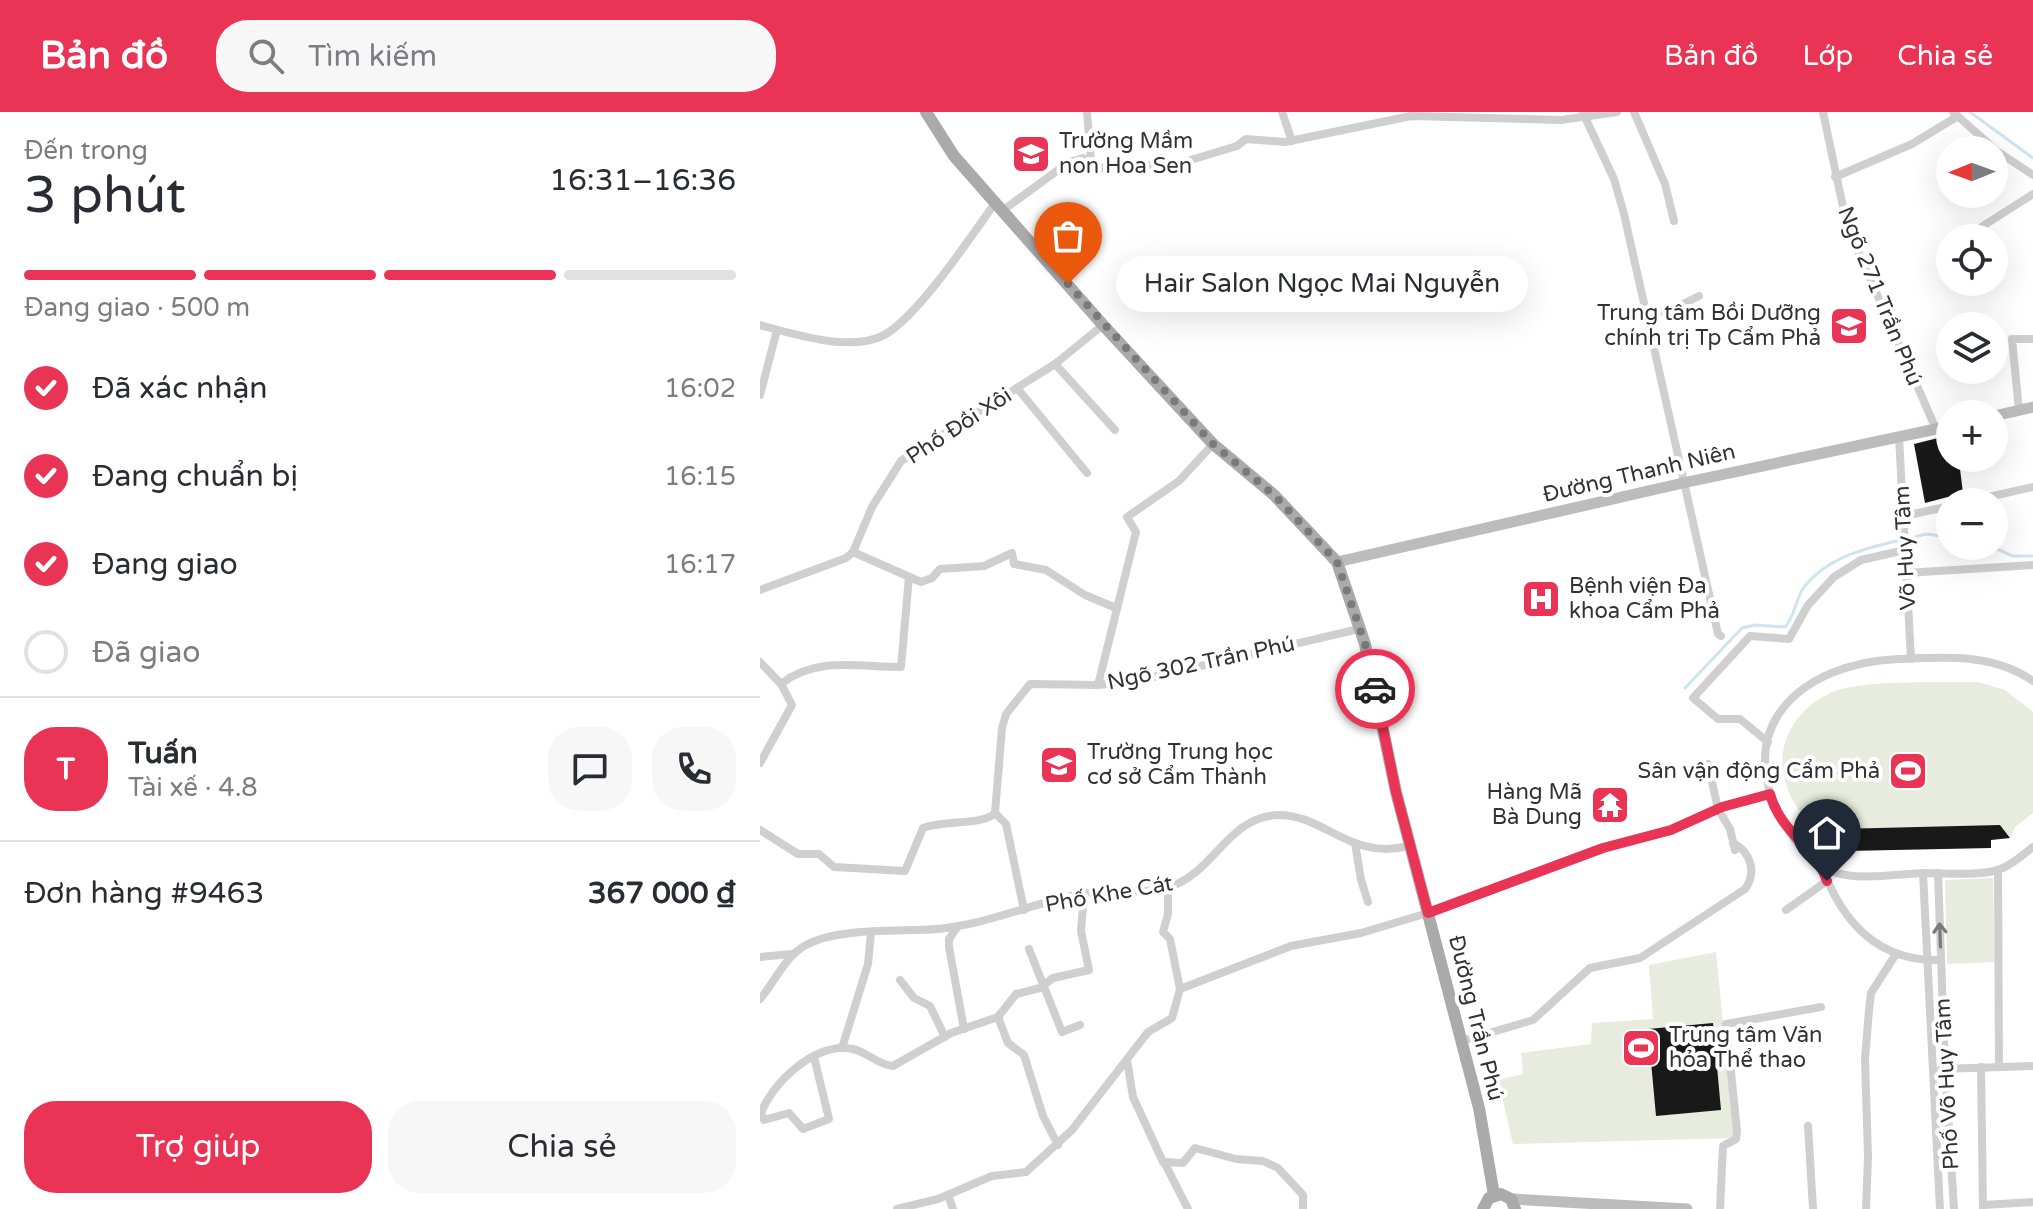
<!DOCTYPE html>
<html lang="vi">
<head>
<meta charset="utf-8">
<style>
	:root { --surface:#fff; --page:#f7f7f7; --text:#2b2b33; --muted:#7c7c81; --line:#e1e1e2; --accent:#ea3456 }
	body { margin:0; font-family:"Varela Round",sans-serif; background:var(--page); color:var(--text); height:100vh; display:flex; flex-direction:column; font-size:30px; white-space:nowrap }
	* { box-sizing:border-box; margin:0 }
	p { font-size:26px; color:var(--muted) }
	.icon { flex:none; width:44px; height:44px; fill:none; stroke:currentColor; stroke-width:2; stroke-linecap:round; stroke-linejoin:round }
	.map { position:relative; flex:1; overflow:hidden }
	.side { display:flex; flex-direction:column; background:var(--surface); width:760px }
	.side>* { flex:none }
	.needle { width:52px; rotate:269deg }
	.tools { position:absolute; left:1176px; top:24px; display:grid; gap:16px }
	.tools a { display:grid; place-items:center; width:72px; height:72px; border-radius:50%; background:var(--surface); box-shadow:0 8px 32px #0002; font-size:40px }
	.pin { position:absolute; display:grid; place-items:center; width:68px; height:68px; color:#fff; margin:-82px -34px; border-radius:50% 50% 50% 0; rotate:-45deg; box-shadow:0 0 8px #0007 }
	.pin .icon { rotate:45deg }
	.courier { position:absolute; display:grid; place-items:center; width:80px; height:80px; margin:-40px; border:6px solid #ea3456; border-radius:50%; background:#fff; color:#222; box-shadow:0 2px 10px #0007 }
	.bubble { position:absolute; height:56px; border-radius:28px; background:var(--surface); box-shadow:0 8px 32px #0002; font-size:26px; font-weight:600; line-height:56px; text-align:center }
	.head em { font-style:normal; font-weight:600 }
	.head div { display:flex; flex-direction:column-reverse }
	.head { display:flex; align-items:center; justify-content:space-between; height:136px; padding:0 24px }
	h1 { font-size:52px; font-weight:600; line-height:60px }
	.bar { display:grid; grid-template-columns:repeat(4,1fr); gap:12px 8px; align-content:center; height:96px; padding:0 24px }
	.bar i { height:10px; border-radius:6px; background:var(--line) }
	.bar .on { background:var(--accent) }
	.bar p { grid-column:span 4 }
	.line { display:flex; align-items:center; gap:20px; padding:0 24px; border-top:2px solid var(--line) }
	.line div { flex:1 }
	.round { display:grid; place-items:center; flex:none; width:84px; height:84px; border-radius:32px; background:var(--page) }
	ol { padding:0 24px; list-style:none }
	li { display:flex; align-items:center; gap:24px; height:88px }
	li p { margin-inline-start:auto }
	li .icon { padding:8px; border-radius:50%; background:var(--accent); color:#fff; stroke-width:4 }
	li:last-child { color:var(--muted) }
	li i { width:44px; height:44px; border:4px solid var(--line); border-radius:50% }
	.primary-button { display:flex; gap:16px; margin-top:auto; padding:16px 24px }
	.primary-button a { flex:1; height:92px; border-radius:32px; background:var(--accent); color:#fff; font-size:32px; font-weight:600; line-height:92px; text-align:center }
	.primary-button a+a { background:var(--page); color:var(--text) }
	header { display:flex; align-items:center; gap:48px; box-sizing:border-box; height:112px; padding:0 40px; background:var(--accent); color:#fff }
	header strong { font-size:38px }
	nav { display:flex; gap:44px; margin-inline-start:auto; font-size:28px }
	.search { width:560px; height:72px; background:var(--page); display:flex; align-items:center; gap:20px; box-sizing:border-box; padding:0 28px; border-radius:32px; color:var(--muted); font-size:30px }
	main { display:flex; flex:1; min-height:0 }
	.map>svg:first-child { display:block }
	.green { fill:#e7ecde }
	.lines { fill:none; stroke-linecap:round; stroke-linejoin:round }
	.stream { stroke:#cde5ee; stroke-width:3 }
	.building { fill:#191919 }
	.street { stroke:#cfcfcf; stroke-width:8 }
	.secondary { stroke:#bcbcbc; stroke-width:11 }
	.primary { stroke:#aaa; stroke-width:12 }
	.oneway { stroke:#797979 }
	.done { stroke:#7a7a7a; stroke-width:8; stroke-dasharray:0 14.4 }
	.route { stroke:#ea3456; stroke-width:10 }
	.labels { text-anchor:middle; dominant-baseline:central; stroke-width:8; stroke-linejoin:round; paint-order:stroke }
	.poi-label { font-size:22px; fill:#323232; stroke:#fff; text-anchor:start }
	.street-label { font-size:22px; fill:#323232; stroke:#fff }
</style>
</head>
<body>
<header>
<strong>Bản đồ</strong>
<div class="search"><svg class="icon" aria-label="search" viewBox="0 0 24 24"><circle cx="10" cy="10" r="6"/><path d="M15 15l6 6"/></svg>Tìm kiếm</div>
<nav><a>Bản đồ</a><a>Lớp</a><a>Chia sẻ</a></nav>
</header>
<main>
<section class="side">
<div class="head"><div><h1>3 phút</h1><p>Đến trong</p></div><em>16:31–16:36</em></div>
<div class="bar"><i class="on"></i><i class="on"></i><i class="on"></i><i></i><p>Đang giao · 500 m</p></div>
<ol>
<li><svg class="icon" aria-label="check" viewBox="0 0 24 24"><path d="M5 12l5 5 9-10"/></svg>Đã xác nhận<p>16:02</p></li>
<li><svg class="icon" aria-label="check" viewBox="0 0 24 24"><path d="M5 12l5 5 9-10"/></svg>Đang chuẩn bị<p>16:15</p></li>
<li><svg class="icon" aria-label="check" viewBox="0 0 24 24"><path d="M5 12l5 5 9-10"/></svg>Đang giao<p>16:17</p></li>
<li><i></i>Đã giao</li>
</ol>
<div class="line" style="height:144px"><b class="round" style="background:var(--accent);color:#fff">T</b><div><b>Tuấn</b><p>Tài xế · 4.8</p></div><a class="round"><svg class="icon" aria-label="chat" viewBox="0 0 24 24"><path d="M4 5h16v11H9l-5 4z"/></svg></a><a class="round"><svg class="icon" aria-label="phone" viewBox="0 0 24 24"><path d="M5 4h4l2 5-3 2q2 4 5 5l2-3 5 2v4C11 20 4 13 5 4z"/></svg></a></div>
<div class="line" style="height:104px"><div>Đơn hàng #9463</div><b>367 000 ₫</b></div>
<div class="primary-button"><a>Trợ giúp</a><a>Chia sẻ</a></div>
</section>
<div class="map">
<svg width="1273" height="1097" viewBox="0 0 1273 1097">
	<rect width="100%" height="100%" fill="#fff"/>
	<!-- green -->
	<g class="green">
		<path d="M1219,570l26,8 28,22v101l-18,14 -5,11 -19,2v8l-146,3 -1,-7 -16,1 -3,-12c-23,-13 -39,-37 -42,-64 -5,-40 28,-75 67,-82 38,-7 89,-4 129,-5z"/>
		<polygon points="1233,766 1235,850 1187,852 1185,768"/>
		<polygon points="956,840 974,1021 972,1026 753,1032 738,968 763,962 761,941 831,932 832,911 893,907 889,853"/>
	</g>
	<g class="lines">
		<!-- stream -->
		<g class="stream">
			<polyline points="1210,0 1273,46"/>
			<polyline points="1151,426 1166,422 1190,425"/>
			<polyline points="1230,434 1253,444 1273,444"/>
			<path d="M925,576l57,-60 14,-3 29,2c10,-11 10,-27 19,-40 24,-31 61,-38 96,-47"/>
		</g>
	</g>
	<!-- building -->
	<g class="building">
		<polygon points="1186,324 1190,346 1199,349 1203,381 1165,391 1154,332"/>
		<polygon points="1240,713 1250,726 1231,728 1231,736 1085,739 1084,732 1068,733 1077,717"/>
		<polygon points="953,911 961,998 896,1004 888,917"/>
	</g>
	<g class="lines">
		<!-- street -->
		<g class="street">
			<polyline points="327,0 331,48"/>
			<polyline points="522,0 532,29"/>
			<polyline points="874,0 905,72 914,109"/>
			<polyline points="1063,0 1087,114 1176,317"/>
			<polyline points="1193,0 1237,39 1273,63"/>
			<polyline points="823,1 854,67 864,102 958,522 961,524"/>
			<polyline points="1075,65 1152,32 1198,4"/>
			<polyline points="242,99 309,50 323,46 344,57 424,50 477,34 486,27 525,30 651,4 801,8 857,0"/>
			<polyline points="1204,126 1273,82"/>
			<polyline points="885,203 915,196 939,184"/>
			<path d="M0,213c33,9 87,26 120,12 34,-14 92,-102 115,-134"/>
			<polyline points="295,252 355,318"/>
			<polyline points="257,276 327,361"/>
			<polyline points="0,283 17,218"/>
			<polyline points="1259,298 1252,227 1273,227"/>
			<polyline points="1139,325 1151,547"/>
			<polyline points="1206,390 1273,375"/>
			<polyline points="1144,404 1190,394"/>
			<polyline points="93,440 161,470 172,466 180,457 224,454 252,441 254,452 286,458 325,483 356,496"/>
			<polyline points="1146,461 1273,453"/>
			<polyline points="0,478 86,446 93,440 112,395 141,349 295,252 343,213"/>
			<polyline points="0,550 21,572 32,593 0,651"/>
			<path d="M1273,569c-40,-28 -88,-24 -135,-22 -97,4 -171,70 -112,167 9,16 29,39 47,46 27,9 64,2 92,1 23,0 57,4 78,-5 11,-5 21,-14 30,-21"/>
			<path d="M21,572c35,-28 78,-17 120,-17l8,-90"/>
			<polyline points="338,573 376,420 367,405 419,369 453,332"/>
			<polyline points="1008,630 980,607 958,607 933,586 990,524 1029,527 1048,493 1074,465 1101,448 1145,438"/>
			<polyline points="948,652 958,697 970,717 975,738"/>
			<polyline points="235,701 246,712 264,798"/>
			<path d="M0,718l38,24h21l15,13 71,4 18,-43c20,-8 62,-3 72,-15l7,-85 4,-14 24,-30 68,1 38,-4 223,-52"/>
			<polyline points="595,731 601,768 608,790"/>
			<path d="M1061,752c20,57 56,98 120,96"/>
			<polyline points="1238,758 1239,955"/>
			<polyline points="1163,761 1180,1097"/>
			<polyline points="1178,761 1185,956 1194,1097"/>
			<polyline points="408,776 408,802 403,820 410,827 420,877"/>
			<polyline points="1026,798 1067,769"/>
			<polyline points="198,814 189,827 189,835 204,917"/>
			<polyline points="269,837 302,920 320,913"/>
			<polyline points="0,845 32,842"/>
			<polyline points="140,868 154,886 170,894 185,925"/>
			<path d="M0,887c15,-17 25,-43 46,-54 33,-18 94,-13 132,-16 51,-5 97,-27 147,-36 27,-4 58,2 84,-6 44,-13 59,-70 108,-72 48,-1 72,46 132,31"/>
			<polyline points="238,905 256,882 280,876 293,866 329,858 321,819 324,782"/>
			<path d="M702,929l71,-21 57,-52 50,-10 105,-69c12,-16 6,-37 -12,-46"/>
			<polyline points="82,936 108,852 111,821"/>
			<path d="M54,945l15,62 -26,10 -14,-16 -25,7 -3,-7c12,-31 55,-72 92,-64 14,3 25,16 40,17l58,-33 47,-16 10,26 16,12 19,61 15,29"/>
			<polyline points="367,948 373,985 403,1050 423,1051 435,1036 476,1047 503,1049 518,1056 543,1083 543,1097"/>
			<polyline points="1221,955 1223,1097"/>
			<polyline points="1181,957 1273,954"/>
			<polyline points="1048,1014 1053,1097"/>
			<polyline points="405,1052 428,1097"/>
			<polyline points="188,1083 193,1097"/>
			<polyline points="1223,1093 1273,1090"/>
			<polyline points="137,1097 178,1087 232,1064 266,1060 312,1018 388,920 412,906 420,877 531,834 601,821 668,801 843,736 911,718 962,695 1010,682"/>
			<polyline points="960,1097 963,1034 976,1027 977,1019 966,912 1061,895"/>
			<polyline points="1106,1097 1108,1045 1105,947 1109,898 1111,881 1136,842"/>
		</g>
		<!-- secondary -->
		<g class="secondary">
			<polyline points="1234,304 1273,295"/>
			<polyline points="577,450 923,371 1190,314"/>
			<polyline points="751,1087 927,1097"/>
		</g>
		<!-- primary -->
		<g class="primary">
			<polyline points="166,0 194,44 343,213 453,332 514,383 577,450 605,532 636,680 719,996 734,1083"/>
			<polyline points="723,1097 729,1086 741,1082 751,1087 755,1097"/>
		</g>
	</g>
	<!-- one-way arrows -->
	<defs><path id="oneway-shaft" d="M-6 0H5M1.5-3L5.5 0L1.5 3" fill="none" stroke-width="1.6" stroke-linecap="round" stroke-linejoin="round" transform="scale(2)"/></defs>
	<use class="oneway" href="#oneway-shaft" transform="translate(1180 823) rotate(-92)"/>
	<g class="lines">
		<!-- done -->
		<polyline class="done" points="308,172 453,332 514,383 577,450 605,532 615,577"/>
		<!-- route -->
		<path class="route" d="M615,577l21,103 32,121 175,-65 68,-18 51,-23 48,-13c10,38 46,54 57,87"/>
	</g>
	<!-- icons -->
	<defs>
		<g id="school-square" transform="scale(2)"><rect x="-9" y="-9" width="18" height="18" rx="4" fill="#ea3456" stroke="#fff"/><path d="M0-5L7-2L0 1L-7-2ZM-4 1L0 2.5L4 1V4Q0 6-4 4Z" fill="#fff"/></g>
		<g id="university-square" transform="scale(2)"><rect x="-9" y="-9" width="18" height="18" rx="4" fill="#ea3456" stroke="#fff"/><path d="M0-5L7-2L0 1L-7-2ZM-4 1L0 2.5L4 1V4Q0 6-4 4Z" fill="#fff"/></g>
		<g id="hospital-square" transform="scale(2)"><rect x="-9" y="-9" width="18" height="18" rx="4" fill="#ea3456" stroke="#fff"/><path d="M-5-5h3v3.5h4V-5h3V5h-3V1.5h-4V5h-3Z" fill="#fff"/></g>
		<g id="stadium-square" transform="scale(2)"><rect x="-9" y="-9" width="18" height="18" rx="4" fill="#ea3456" stroke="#fff"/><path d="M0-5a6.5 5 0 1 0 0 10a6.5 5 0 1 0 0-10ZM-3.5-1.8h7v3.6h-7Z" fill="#fff"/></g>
		<g id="temple-square" transform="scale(2)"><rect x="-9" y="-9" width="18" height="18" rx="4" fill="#ea3456" stroke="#fff"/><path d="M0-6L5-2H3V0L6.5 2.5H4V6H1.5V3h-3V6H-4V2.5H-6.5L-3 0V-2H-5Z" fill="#fff"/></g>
	</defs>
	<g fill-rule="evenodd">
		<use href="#school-square" x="271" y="42"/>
		<use href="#university-square" x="1089" y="214"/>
		<use href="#hospital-square" x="781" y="487"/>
		<use href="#school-square" x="299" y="653"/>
		<use href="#stadium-square" x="1148" y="659"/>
		<use href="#temple-square" x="850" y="693"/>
		<use href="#stadium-square" x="881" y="936"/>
	</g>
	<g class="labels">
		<!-- poi labels -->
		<g class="poi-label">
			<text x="299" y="29">Trường Mầm<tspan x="299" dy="25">non Hoa Sen</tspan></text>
			<text x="1061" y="201" text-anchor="end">Trung tâm Bồi Dưỡng<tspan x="1061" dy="25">chính trị Tp Cẩm Phả</tspan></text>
			<text x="809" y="474">Bệnh viện Đa<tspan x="809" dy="25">khoa Cẩm Phả</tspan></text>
			<text x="327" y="640">Trường Trung học<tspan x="327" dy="25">cơ sở Cẩm Thành</tspan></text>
			<text x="1120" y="659" text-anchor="end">Sân vận động Cẩm Phả</text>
			<text x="822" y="680" text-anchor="end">Hàng Mã<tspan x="822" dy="25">Bà Dung</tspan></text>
			<text x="909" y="923">Trung tâm Văn<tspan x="909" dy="25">hóa Thể thao</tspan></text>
		</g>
		<!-- street labels -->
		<g class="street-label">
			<text transform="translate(1120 184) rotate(68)">Ngõ 271 Trần Phú</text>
			<text transform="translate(199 314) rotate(-33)">Phố Đồi Xôi</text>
			<text transform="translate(879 361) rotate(-13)">Đường Thanh Niên</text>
			<text transform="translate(1145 436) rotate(-93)">Võ Huy Tâm</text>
			<text transform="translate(441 551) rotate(-12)">Ngõ 302 Trần Phú</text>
			<text transform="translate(349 782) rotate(-10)">Phố Khe Cát</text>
			<text transform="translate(716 906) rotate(76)">Đường Trần Phú</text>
			<text transform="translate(1187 972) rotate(-93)">Phố Võ Huy Tâm</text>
		</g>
	</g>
</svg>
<div class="tools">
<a><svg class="needle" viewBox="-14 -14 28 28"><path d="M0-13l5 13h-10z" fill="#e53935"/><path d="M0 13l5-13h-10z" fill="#7c7c81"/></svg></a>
<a><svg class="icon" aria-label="locate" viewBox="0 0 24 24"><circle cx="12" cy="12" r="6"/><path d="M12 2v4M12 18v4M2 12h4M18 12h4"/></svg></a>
<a><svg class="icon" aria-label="layers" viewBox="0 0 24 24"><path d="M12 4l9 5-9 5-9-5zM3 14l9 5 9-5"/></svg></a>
<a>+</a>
<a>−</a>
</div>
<div class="pin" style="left:308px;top:172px;background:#ea580c"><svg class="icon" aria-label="bag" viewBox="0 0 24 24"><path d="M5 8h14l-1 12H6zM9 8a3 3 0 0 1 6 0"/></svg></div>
<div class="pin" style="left:1067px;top:769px;background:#1f2937"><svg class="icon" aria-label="home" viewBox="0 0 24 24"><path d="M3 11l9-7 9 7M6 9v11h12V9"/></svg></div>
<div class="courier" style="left:615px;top:577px"><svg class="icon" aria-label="car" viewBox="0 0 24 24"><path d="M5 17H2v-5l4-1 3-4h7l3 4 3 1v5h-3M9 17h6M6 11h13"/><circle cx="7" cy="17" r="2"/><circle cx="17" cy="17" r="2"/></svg></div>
<div class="bubble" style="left:356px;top:144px;width:412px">Hair Salon Ngọc Mai Nguyễn</div>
</div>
</main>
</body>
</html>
